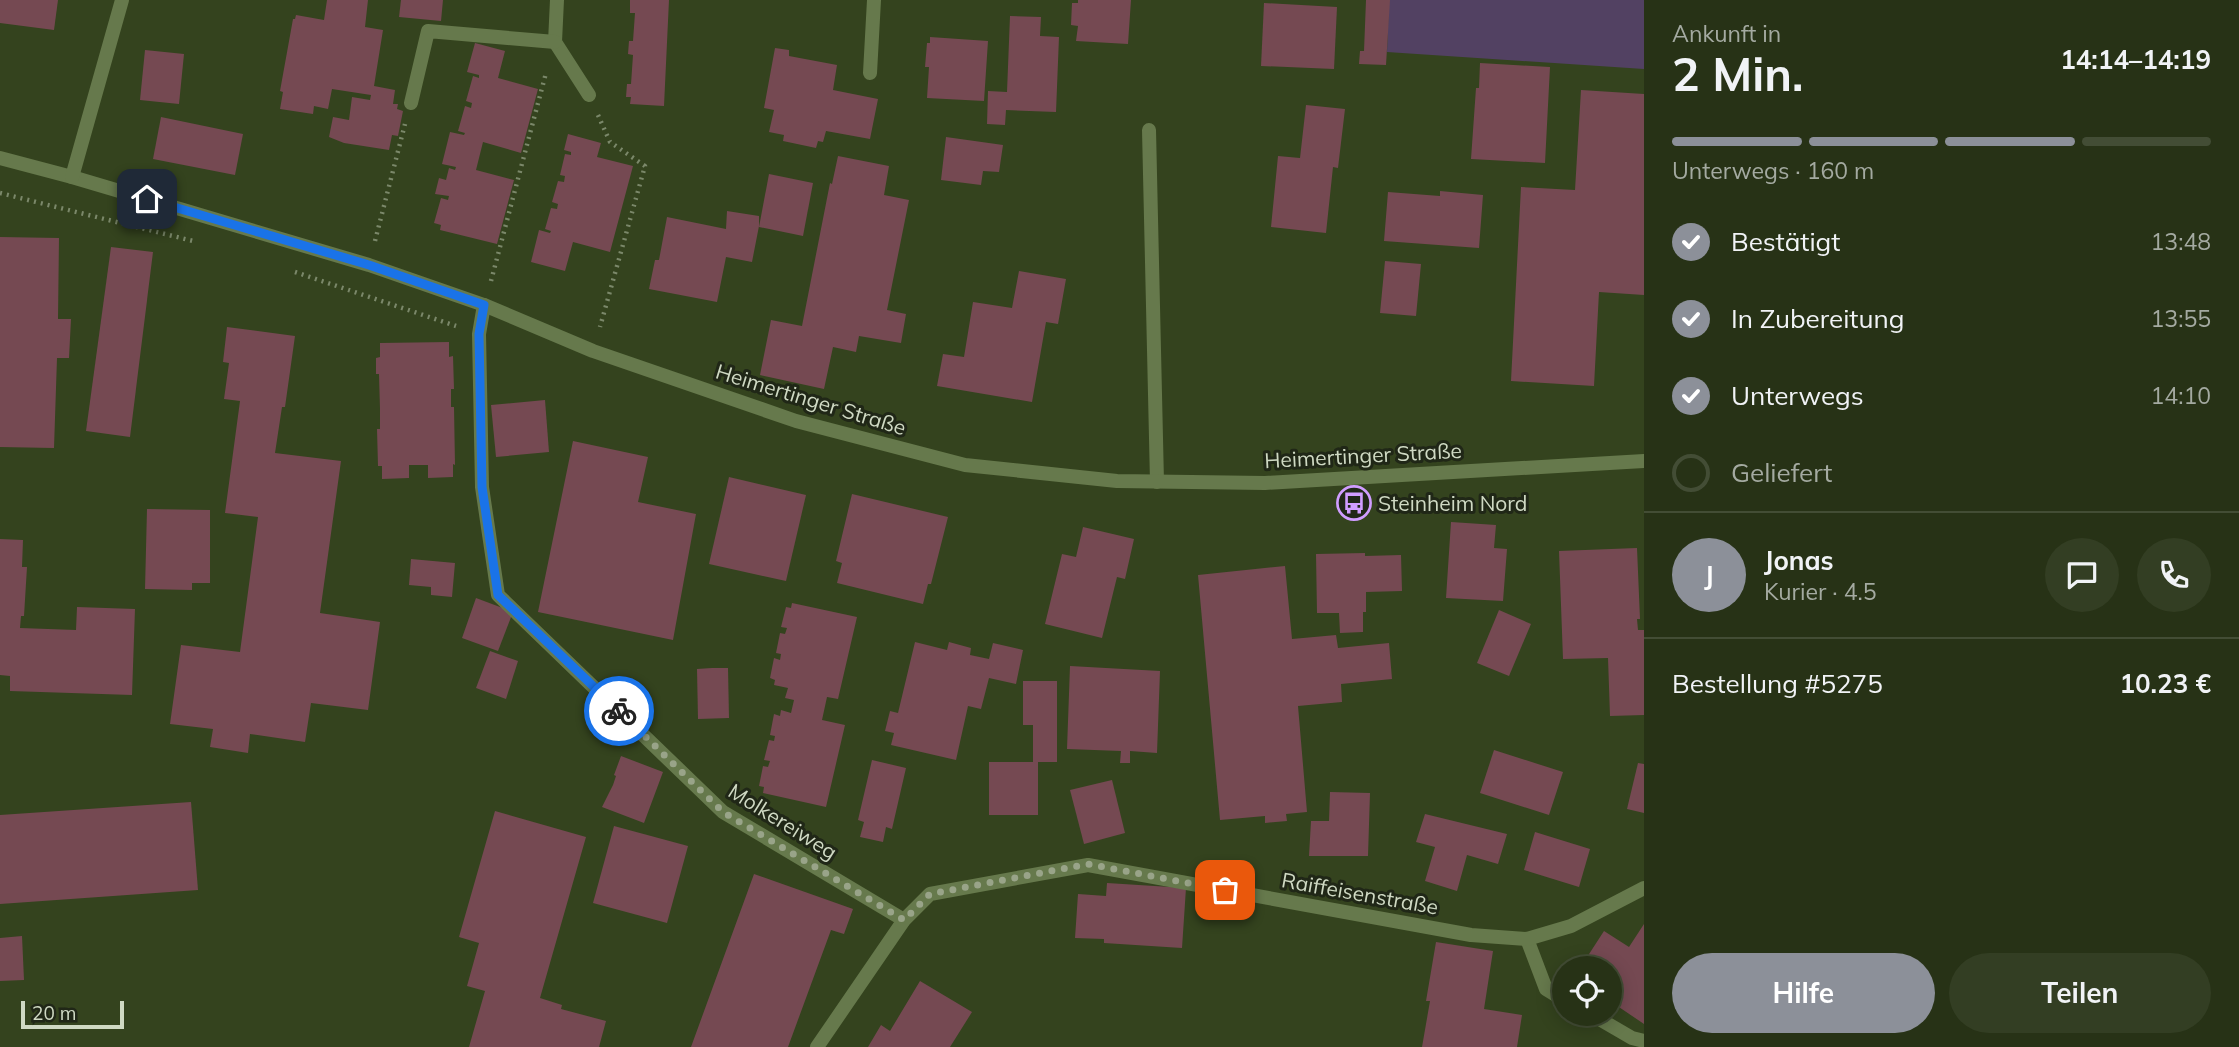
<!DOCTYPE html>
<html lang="de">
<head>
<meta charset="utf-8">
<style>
	:root { --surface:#273216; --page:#333e23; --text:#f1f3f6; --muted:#a4aaa1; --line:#434d35; --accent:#8c9099 }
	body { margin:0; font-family:Mulish,sans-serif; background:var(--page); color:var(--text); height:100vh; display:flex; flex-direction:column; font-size:26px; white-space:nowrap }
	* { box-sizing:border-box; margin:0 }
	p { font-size:23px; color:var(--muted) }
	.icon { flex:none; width:38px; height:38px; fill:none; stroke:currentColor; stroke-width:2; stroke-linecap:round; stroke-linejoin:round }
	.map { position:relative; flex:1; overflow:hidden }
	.panel { display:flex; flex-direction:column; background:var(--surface); width:595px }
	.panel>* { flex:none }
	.controls { position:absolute; left:1552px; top:956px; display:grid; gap:14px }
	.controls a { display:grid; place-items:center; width:70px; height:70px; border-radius:50%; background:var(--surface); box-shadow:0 4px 18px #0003,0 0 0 2px var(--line); font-size:35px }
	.scale { position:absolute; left:21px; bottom:18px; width:103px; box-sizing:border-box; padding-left:7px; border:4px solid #cfd9c3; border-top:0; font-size:19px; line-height:24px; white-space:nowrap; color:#cfd9c3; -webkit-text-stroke:5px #202717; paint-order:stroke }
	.pin { position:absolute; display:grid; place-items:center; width:60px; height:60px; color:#fff; margin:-30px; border-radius:14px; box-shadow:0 4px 10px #0006 }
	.courier { position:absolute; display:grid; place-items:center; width:70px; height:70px; margin:-35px; border:5px solid #1a73e8; border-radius:50%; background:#fff; color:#222; box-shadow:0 2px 9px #0007 }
	.overview em { font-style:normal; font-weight:700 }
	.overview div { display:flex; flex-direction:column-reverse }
	.overview { display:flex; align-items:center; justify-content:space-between; height:119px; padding:0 28px }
	h1 { font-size:46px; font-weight:700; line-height:52px }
	.bar { display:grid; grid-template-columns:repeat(4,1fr); gap:10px 7px; align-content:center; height:84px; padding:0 28px }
	.bar i { height:9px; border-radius:5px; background:var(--line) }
	.bar .selected { background:var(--accent) }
	.bar p { grid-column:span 4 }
	.line { display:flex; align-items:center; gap:18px; padding:0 28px; border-top:2px solid var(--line) }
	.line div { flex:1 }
	.round { display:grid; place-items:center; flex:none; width:74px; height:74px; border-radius:37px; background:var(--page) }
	ol { padding:0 28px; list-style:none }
	li { display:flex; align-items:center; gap:21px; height:77px }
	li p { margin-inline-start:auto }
	li .icon { padding:7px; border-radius:50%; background:var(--accent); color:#fff; stroke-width:4 }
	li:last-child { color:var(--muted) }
	li i { width:38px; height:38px; border:4px solid var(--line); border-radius:50% }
	.action { display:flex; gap:14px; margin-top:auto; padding:14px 28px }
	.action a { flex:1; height:80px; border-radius:42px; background:var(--accent); color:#fff; font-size:28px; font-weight:700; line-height:80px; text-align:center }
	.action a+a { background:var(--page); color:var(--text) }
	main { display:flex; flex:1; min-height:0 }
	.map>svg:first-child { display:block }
	.green { fill:#524162 }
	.building { fill:#754952 }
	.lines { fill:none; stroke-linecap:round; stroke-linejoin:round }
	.path { stroke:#7b886a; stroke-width:4.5; stroke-dasharray:2 5; stroke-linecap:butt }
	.service { stroke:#66794c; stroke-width:14 }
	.minor { stroke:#66794c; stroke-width:14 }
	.tertiary { stroke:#66794c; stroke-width:14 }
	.done { stroke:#99a489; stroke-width:7; stroke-dasharray:0 12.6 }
	.route { stroke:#1a73e8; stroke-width:9 }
	.labels { text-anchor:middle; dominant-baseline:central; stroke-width:6; stroke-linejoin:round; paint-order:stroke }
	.street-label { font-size:21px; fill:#cfd9c3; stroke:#202717 }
	.poi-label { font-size:21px; fill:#cfd9c3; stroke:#202717; text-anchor:start }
</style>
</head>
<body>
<main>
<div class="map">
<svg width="1644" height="1047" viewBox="0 0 1644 1047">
	<rect width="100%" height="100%" fill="#34431e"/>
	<!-- green -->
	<polygon class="green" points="1389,0 1644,0 1644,69 1387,52"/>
	<!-- building -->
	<g class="building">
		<polygon points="0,0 58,0 54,30 0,23"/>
		<polygon points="327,0 368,0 365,27 383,30 374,86 395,90 393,104 398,104 397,109 403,111 398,136 392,135 389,150 344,143 329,137 333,117 349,120 352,97 370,100 371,95 332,89 328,109 314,106 313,114 280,109 283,92 280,91 293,19 295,19 296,15 324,20"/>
		<polygon points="401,0 443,0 441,21 399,17"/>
		<polygon points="630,0 669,0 664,106 630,104 631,97 626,97 627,84 631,84 633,55 628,54 629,41 633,41 635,13 630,13"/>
		<polygon points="1078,0 1131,0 1128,44 1076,41 1078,26 1071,25 1072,3 1078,3"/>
		<polygon points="1366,0 1390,0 1386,65 1359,64 1360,51 1364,51"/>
		<polygon points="1264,3 1337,7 1334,69 1261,66"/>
		<polygon points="1010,16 1041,17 1040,36 1059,37 1056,112 1006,110 1005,125 987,124 988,91 1007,92"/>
		<polygon points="930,37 988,41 984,101 927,98 929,67 925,67 927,43 930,43"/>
		<polygon points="475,43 505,51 498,78 538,89 521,153 483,142 476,170 514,180 497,244 440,230 441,225 434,223 441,198 448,200 449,196 435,194 439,178 446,180 449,168 455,170 456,167 442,164 450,132 464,135 465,133 458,131 465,106 471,108 472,103 466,101 473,76 479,78 479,75 467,72"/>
		<polygon points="775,48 789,50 789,56 837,65 833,90 878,99 870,139 826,131 823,142 818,141 816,148 783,141 784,135 769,132 774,110 764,108"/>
		<polygon points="145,50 184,54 179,104 140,100"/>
		<polygon points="1480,63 1550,67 1545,163 1471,159 1476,88 1479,88"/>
		<polygon points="1581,90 1644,94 1644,295 1599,292 1594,386 1511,381 1521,187 1575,190"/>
		<polygon points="1306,105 1345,109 1338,168 1333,167 1326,233 1271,227 1278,156 1300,158"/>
		<polygon points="161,117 243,134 235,175 153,159"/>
		<polygon points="568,134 601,143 597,157 633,166 610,252 573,242 565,271 531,262 539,230 550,233 551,231 545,229 551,208 557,209 558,204 552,202 558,181 564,182 565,176 560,175 565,154 571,155 571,152 564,150"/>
		<polygon points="946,137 1003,145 999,172 983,171 981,185 941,180"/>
		<polygon points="838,156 889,166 884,195 909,200 887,310 906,314 901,343 859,336 856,352 833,347 824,389 760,375 771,320 802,326 830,183 832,184"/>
		<polygon points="769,174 813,183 803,236 759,227"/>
		<polygon points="1440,191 1483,195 1479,248 1384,241 1388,192 1440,196"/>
		<polygon points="727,211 759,216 759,226 752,262 726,257 717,302 649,289 655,260 659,260 667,217 726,229"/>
		<polygon points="0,237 59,238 58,319 71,319 69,358 57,358 54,448 0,447"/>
		<polygon points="111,247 153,252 130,437 86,431"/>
		<polygon points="1385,261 1421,264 1416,316 1380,313"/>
		<polygon points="1019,271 1066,279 1058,324 1046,322 1032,402 937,386 943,354 964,357 973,302 1012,308"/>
		<polygon points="227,327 295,336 285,407 282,407 275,453 341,461 320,613 380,622 368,710 311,703 305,742 250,734 248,753 210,747 213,729 170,724 181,645 240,652 258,517 225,513 240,401 224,399 229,363 223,362"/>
		<polygon points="449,342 449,357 453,356 454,389 451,389 451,407 454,407 455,465 453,464 453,477 428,478 428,465 409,465 409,478 382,479 382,466 378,466 377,429 380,429 380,409 379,374 376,374 376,358 380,357 380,343"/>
		<polygon points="545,400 549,452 496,457 491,405"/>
		<polygon points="573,441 648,457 638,502 696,514 673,640 538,612"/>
		<polygon points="729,477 806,495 786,581 709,564"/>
		<polygon points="852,494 948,517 931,584 928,584 923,604 837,583 842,563 836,561"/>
		<polygon points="147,509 210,510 210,583 192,583 192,590 145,589"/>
		<polygon points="1451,522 1496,525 1494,548 1507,549 1503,601 1446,598"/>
		<polygon points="1083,527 1134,539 1125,579 1117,577 1102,638 1045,624 1062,554 1076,557"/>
		<polygon points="0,539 23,540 22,567 27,567 24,616 21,616 20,628 76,630 77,607 135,609 132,695 10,691 10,676 0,675"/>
		<polygon points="1637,548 1640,619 1637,619 1638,630 1644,630 1644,715 1610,716 1608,658 1563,659 1559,551"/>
		<polygon points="1365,553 1365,556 1401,555 1402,591 1366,592 1366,612 1363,612 1363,632 1340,633 1339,613 1317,613 1316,554"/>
		<polygon points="411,559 455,563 452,597 431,595 431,587 409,585"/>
		<polygon points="1285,566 1292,639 1336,635 1338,648 1389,643 1392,679 1341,684 1342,702 1298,706 1307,812 1286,814 1287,821 1265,823 1265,816 1220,820 1198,575"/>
		<polygon points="476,598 513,612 498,651 462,638"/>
		<polygon points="792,603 857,617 838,699 827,697 822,720 845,725 826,807 763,793 764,787 759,786 763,766 768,767 770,761 764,760 769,740 774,741 775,736 770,735 774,714 780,716 781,710 791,713 794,700 785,698 788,688 774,685 775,680 770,678 774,658 780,660 781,654 776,653 780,633 785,634 787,628 781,627 786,607 791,608"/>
		<polygon points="1499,610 1531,624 1509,676 1477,663"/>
		<polygon points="915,642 947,650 949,642 971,648 970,655 989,659 993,643 1023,650 1016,684 989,678 981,709 968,706 956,760 891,745 894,733 885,731 890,711 898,713"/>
		<polygon points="490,651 518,661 506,699 476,688"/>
		<polygon points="1070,666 1160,671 1157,753 1130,751 1130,763 1120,763 1121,751 1067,749"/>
		<polygon points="712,668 728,668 729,718 698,719 697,669"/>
		<polygon points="1023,681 1057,681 1057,762 1038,762 1038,815 989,815 989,762 1033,762 1033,725 1023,725"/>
		<polygon points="1494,750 1563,772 1549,815 1480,793"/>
		<polygon points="621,756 663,772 644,823 602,807 613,785 616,776 614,775"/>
		<polygon points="872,760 906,768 892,829 886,827 883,842 860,837 864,822 858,820"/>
		<polygon points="1638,763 1644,764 1644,813 1627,809"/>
		<polygon points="1112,780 1125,833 1084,844 1070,790"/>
		<polygon points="1330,792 1370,793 1368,856 1309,856 1311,821 1329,821"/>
		<polygon points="191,802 198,890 0,904 0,815"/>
		<polygon points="495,811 586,837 540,998 562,1005 561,1009 606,1021 599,1047 469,1047 485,991 467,986 479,943 459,937"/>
		<polygon points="1425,814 1507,834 1498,864 1467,855 1457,891 1425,881 1435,847 1416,842"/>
		<polygon points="614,826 688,846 667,923 593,903"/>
		<polygon points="1535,832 1590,849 1579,887 1524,870"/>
		<polygon points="754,874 853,909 844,934 831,930 788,1047 691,1047"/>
		<polygon points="1107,883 1186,888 1182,948 1104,943 1104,939 1075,938 1078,894 1106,896"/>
		<polygon points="1644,924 1644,1024 1610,1001 1610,968 1580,968 1604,931 1629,947"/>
		<polygon points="22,936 24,980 0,981 0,938"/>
		<polygon points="1436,942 1493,951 1484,1009 1522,1015 1517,1047 1422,1047 1430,1001 1426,1001"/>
		<polygon points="920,981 972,1012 950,1047 868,1047 881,1025 890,1031"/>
	</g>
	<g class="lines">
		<!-- path -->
		<g class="path">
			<polyline points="598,115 610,142 645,166 600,327"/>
			<polyline points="0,193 193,241"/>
			<polyline points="375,241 405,124"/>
			<polyline points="295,272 456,326"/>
			<polyline points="491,281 546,73"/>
		</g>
		<!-- service -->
		<polyline class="service" points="1149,130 1157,482"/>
		<!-- minor -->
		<g class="minor">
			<polyline points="557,0 555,42 589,95"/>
			<polyline points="870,73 874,0"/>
			<polyline points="411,103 428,31 555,42"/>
			<polyline points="484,305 479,334 482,487 498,595 723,812 904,920"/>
			<polyline points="1527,939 1546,989 1564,1000"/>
			<polyline points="1589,1013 1632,1038 1644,1041"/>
			<polyline points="817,1047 904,920 930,894 1088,865 1471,935 1527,939 1571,926 1644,888"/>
		</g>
		<!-- tertiary -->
		<g class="tertiary">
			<polyline points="0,158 72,177 369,265 484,305 593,351 796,421 965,465 1117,481 1265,483 1644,461"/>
			<polyline points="72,177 122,0"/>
		</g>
	</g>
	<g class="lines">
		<!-- done -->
		<polyline class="done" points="619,711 723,812 904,920 930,894 1088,864 1225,890"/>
		<!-- route -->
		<polyline class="route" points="147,199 369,265 484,305 479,334 482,487 498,595 619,711"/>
	</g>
	<!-- icons -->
	<defs>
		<g id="bus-ring" transform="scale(1.75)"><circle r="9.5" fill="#202717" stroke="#d09dff" stroke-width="1.5"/><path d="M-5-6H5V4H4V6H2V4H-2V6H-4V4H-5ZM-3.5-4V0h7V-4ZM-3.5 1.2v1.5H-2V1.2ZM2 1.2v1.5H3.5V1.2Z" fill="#d09dff"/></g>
	</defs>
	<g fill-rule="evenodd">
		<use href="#bus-ring" x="1354" y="503"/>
	</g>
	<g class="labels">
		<!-- street labels -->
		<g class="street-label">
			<text transform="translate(811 399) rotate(17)">Heimertinger Straße</text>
			<text transform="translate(1363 455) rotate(-3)">Heimertinger Straße</text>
			<text transform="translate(783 821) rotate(32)">Molkereiweg</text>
			<text transform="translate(1360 893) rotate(10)">Raiffeisenstraße</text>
		</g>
		<!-- poi labels -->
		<g class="poi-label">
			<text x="1378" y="503">Steinheim Nord</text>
		</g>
	</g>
</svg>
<div class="controls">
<a><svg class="icon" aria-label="locate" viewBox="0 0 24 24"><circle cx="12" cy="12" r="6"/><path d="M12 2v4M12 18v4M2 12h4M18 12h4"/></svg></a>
</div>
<div class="scale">20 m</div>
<div class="pin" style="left:1225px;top:890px;background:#ea580c"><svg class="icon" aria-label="bag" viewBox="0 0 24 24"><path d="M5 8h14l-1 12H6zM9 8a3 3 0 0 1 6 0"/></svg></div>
<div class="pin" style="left:147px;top:199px;background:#1f2937"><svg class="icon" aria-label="home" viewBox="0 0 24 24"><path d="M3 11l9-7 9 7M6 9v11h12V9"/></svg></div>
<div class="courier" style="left:619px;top:711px"><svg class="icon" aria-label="bike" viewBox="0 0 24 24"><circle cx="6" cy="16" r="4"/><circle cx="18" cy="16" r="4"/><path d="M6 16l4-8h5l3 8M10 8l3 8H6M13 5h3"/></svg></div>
</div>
<section class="panel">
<div class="overview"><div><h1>2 Min.</h1><p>Ankunft in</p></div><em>14:14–14:19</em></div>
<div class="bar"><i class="selected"></i><i class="selected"></i><i class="selected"></i><i></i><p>Unterwegs · 160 m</p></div>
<ol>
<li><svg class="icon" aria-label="check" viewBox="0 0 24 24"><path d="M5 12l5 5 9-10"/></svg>Bestätigt<p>13:48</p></li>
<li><svg class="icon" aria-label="check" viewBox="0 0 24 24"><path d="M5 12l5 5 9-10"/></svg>In Zubereitung<p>13:55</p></li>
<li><svg class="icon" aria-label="check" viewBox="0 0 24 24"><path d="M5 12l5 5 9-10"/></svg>Unterwegs<p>14:10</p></li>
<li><i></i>Geliefert</li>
</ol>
<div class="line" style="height:126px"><b class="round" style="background:var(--accent);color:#fff">J</b><div><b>Jonas</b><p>Kurier · 4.5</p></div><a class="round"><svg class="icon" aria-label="chat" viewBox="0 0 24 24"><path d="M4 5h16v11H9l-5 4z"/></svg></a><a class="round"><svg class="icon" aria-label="phone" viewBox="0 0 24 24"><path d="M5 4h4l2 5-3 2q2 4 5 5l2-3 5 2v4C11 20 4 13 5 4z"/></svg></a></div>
<div class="line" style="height:91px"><div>Bestellung #5275</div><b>10.23 €</b></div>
<div class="action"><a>Hilfe</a><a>Teilen</a></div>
</section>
</main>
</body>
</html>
